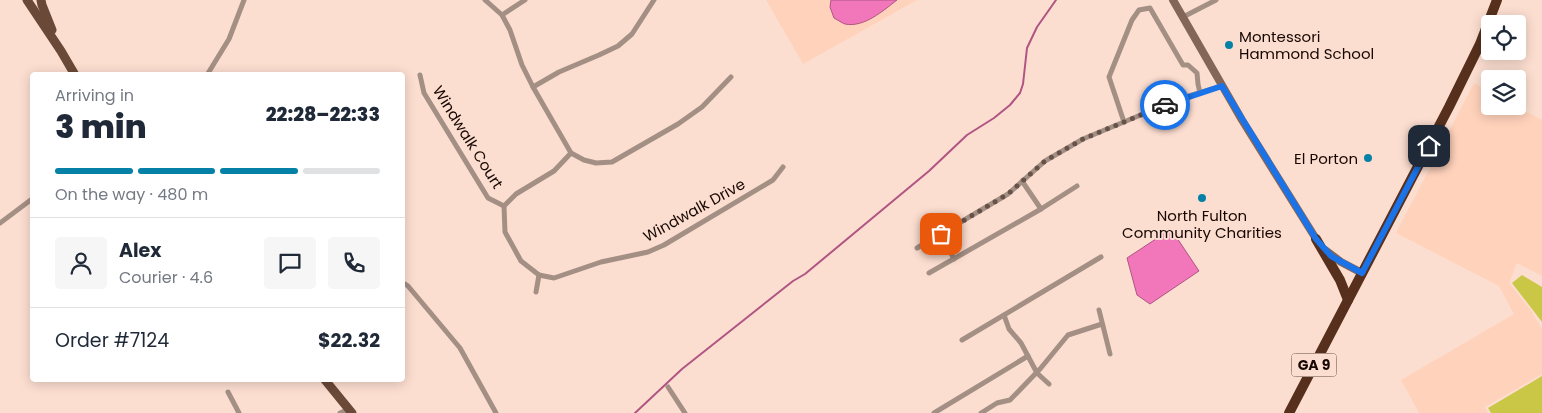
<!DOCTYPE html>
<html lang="en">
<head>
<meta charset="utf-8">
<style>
	:root { --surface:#fff; --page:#f6f6f7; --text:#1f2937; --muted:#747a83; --line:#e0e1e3; --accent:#0580a6 }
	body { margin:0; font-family:Poppins,sans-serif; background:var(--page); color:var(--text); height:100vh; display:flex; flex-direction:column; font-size:19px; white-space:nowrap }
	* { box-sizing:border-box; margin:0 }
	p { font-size:16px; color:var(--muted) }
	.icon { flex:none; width:28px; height:28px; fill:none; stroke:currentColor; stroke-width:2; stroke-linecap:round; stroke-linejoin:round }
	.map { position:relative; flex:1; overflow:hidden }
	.sheet { position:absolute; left:30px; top:72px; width:375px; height:310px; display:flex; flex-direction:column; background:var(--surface); border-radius:5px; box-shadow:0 2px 12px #0003 }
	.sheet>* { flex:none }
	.tools { position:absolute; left:1481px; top:15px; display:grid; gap:10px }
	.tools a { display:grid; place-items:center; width:45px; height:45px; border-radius:5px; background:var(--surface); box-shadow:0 2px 12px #0003; font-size:25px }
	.pin { position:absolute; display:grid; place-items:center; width:42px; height:42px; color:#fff; margin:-21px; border-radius:10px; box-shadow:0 2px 8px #0006 }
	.courier { position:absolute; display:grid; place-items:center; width:50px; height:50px; margin:-25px; border:4px solid #1a73e8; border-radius:50%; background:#fff; color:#222; box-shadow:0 1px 6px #0007 }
	.overview em { font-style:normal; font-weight:800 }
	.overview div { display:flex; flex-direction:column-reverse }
	.overview { display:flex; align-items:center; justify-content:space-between; height:85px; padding:0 25px }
	h1 { font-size:32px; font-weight:800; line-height:38px }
	.bar { display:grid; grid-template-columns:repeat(4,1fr); gap:8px 5px; align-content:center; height:60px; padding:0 25px }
	.bar i { height:6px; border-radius:4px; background:var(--line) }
	.bar .selected { background:var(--accent) }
	.bar p { grid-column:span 4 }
	.line { display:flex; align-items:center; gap:12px; padding:0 25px; border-top:1px solid var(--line) }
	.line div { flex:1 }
	.round { display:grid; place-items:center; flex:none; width:52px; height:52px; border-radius:5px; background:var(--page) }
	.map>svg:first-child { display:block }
	.built { fill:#ffd2bb }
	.green { fill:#cac747 }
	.water { fill:#f277ba; stroke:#b05583 }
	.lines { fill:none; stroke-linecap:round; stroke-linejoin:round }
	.stream { stroke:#b05583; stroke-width:2 }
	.street { stroke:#a48f85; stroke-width:5 }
	.secondary { stroke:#836658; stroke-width:8 }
	.primary { stroke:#6b4938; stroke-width:9 }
	.highway { stroke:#56301c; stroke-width:10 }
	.done { stroke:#67524a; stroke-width:5; stroke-dasharray:0 9 }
	.route { stroke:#1a73e8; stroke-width:6 }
	.poi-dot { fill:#0580a6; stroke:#fcded0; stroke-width:2 }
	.labels { text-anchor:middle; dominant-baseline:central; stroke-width:4; stroke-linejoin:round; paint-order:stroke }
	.shield { fill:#fcded0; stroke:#5c4840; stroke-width:1 }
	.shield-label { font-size:14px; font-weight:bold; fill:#170702 }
	.poi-label { font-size:15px; fill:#170702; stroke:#fcded0; text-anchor:start }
	.street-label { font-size:15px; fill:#170702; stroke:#fcded0 }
</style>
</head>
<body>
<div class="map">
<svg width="1542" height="413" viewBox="0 0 1542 413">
	<rect width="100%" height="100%" fill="#fcded0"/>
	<!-- built -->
	<g class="built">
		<polygon points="766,0 917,0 803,64"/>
		<polygon points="1474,83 1490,92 1490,106 1516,106 1542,120 1542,276 1517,263 1509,283 1530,309 1542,329 1542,374 1485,407 1488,413 1419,413 1401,380 1514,314 1499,286 1396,233"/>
	</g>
	<!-- green -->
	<g class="green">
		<polygon points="1522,275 1542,287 1542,322 1512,283"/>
		<polygon points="1542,376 1542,413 1491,413 1488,408"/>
	</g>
	<!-- water -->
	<g class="water">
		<path d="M831,0h66c-13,10 -33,28 -52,24 -3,-1 -7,-4 -11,-6l-4,-11z"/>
		<polygon points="1168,231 1175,235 1199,271 1150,304 1137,295 1127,258"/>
	</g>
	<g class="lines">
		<!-- stream -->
		<polyline class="stream" points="635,413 682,369 793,281 805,274 929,171 967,135 994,118 1010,105 1020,93 1023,84 1027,48 1037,27 1056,0"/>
		<!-- street -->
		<g class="street">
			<polyline points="485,0 502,15 510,30 522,65 533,87 571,153 584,160 596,163 612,162 678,124 702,107 731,77"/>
			<polyline points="502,15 525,0"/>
			<polyline points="1183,17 1216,0"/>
			<polyline points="207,75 229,39 244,0"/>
			<polyline points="420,75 424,93 488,198 504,206"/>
			<polyline points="533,87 559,72 599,55 618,46 632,34 654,0"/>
			<polyline points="1124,122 1109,77 1132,20 1139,10 1150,8 1183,65 1188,65 1197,73 1198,84 1200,93"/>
			<polyline points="571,153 554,171 516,194 504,206 505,232 521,261 539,275 554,278 601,262 648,252 664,245 773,180 783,167"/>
			<polyline points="1022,181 1041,209 1077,186"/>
			<polyline points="0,223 32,199"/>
			<polyline points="941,234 954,259"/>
			<polyline points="917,248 1008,194 1045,161 1083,139 1179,99 1222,86"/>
			<polyline points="929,273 1041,209"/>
			<polyline points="402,282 408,286 460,348 496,413"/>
			<polyline points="536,292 539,275"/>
			<polyline points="1099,310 1110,354"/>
			<polyline points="1004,315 1009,329 1021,343 1037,373 1049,384"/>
			<polyline points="962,340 1101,257"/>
			<polyline points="668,387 685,413"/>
			<polyline points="228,392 239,413"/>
			<polyline points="340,413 349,409"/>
			<polyline points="934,413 1028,356"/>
			<polyline points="981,413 997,403 1010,400 1040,369 1068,335 1102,324"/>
		</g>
		<!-- secondary -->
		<g class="secondary">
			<polyline points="1173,0 1242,120 1318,242"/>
			<polyline points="1325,250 1341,262 1362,273"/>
		</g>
		<!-- primary -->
		<g class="primary">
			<polyline points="27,0 61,51 75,75"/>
			<polyline points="41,0 42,5 52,30"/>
			<polyline points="325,380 352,413"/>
		</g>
		<!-- highway -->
		<g class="highway">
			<polyline points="1316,239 1340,280 1348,300"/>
			<polyline points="1289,413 1449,107 1480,44 1497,0"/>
		</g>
	</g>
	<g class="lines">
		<!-- done -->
		<polyline class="done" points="941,234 1008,194 1045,161 1083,139 1165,105"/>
		<!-- route -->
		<polyline class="route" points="1165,105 1222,86 1316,239 1331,256 1362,273 1429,146"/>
	</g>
	<!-- markers -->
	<g class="poi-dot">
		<circle cx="1229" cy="45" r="5"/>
		<circle cx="1368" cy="158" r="5"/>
		<circle cx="1202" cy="198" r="5"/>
	</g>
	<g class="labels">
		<!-- shield labels -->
		<rect class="shield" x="1291.5" y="353.5" width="45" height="23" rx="4"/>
		<g class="shield-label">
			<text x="1314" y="365">GA 9</text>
		</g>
		<!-- poi labels -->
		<g class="poi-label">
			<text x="1239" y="36">Montessori<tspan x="1239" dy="17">Hammond School</tspan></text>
			<text x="1358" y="158" text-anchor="end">El Porton</text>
			<text x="1202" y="215" text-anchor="middle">North Fulton<tspan x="1202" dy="17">Community Charities</tspan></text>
		</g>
		<!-- street labels -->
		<g class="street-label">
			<text transform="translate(468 137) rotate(58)">Windwalk Court</text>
			<text transform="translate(694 210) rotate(-29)">Windwalk Drive</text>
		</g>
	</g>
</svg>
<div class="tools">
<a><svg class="icon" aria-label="locate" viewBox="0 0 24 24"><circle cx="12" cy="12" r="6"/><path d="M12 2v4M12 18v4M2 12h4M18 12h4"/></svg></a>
<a><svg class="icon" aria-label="layers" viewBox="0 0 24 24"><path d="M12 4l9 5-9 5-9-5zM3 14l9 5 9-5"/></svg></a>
</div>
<div class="pin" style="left:941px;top:234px;background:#ea580c"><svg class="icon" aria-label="bag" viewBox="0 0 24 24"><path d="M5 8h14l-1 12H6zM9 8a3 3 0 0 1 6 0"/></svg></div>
<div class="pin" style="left:1429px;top:146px;background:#1f2937"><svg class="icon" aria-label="home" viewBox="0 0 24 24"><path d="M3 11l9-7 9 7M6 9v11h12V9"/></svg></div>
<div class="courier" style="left:1165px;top:105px"><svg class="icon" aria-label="car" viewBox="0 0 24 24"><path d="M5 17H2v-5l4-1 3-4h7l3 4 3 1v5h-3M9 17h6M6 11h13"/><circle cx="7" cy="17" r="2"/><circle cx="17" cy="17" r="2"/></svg></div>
<section class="sheet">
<div class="overview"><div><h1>3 min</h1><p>Arriving in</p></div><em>22:28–22:33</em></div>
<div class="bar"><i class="selected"></i><i class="selected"></i><i class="selected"></i><i></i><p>On the way · 480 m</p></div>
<div class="line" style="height:90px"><a class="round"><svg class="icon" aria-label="person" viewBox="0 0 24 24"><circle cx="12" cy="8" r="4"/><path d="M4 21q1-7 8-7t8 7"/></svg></a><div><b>Alex</b><p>Courier · 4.6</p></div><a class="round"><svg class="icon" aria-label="chat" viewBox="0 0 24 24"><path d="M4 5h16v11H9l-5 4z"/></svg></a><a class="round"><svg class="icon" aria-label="phone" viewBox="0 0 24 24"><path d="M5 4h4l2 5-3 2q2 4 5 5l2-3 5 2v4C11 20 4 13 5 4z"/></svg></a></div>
<div class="line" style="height:65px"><div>Order #7124</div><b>$22.32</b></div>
</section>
</div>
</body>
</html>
